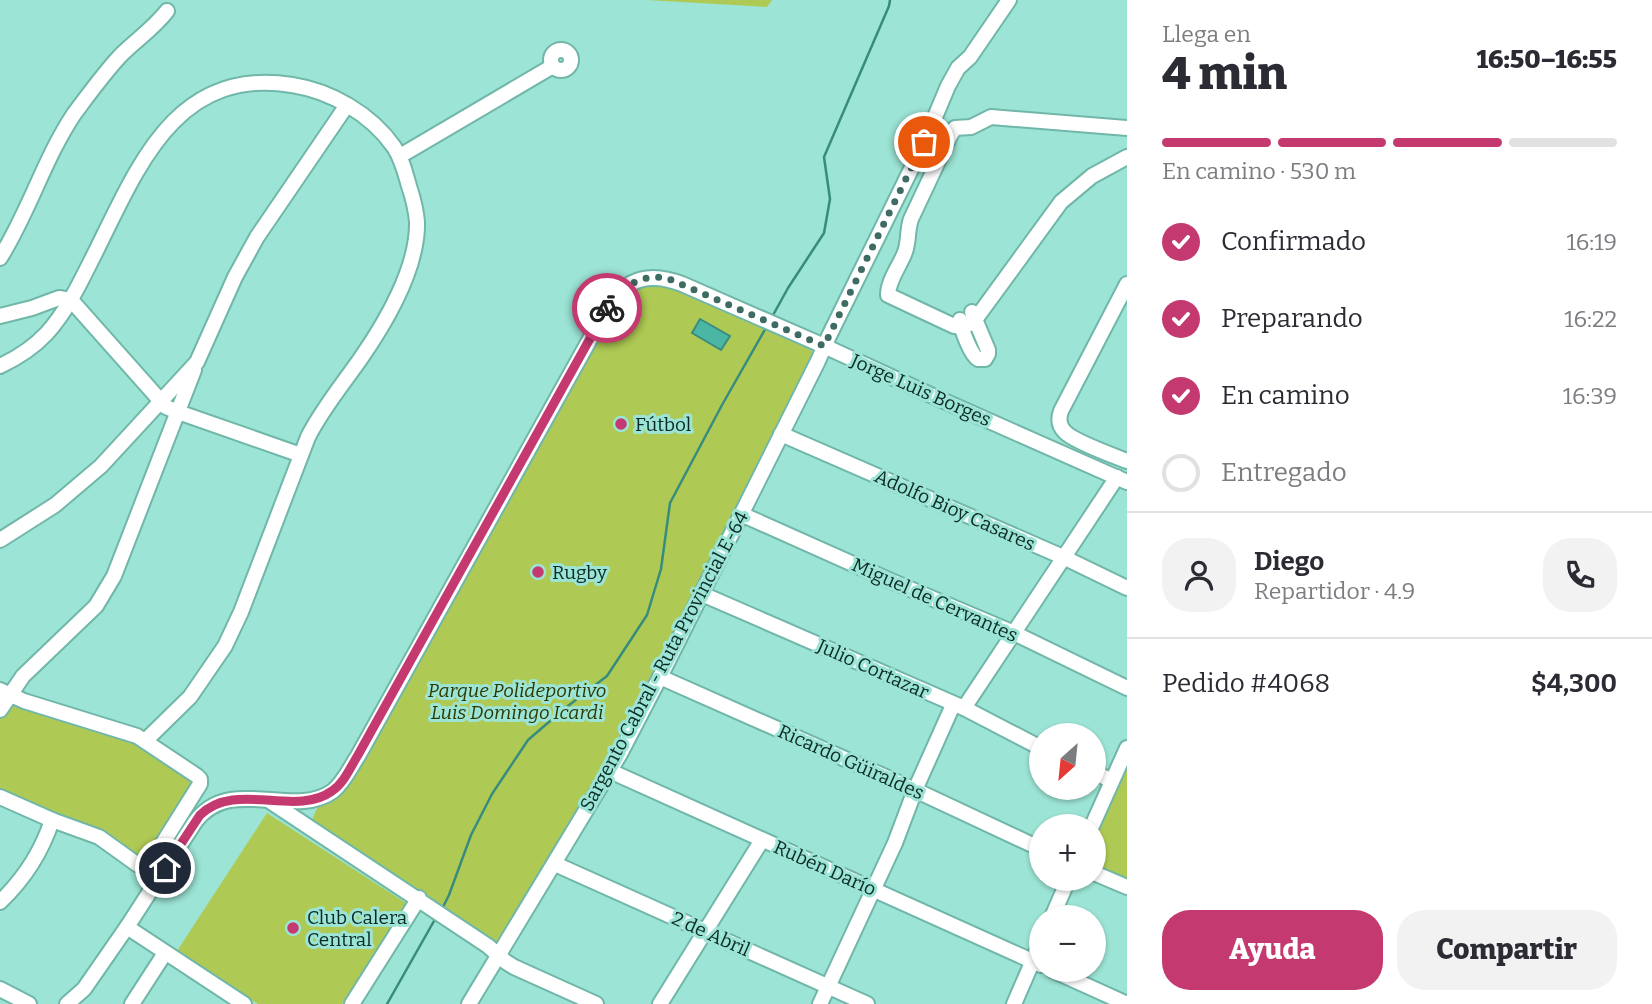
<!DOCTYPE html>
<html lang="es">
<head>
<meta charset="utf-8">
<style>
	:root { --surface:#fff; --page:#f2f2f3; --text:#2b2b33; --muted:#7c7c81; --line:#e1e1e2; --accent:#c43970 }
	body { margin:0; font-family:Bitter,serif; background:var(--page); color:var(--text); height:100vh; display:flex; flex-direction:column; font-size:26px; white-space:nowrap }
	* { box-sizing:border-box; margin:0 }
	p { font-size:23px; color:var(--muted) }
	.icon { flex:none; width:38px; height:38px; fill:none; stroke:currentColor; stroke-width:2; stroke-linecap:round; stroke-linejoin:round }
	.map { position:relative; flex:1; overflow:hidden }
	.details { display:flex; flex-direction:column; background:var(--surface); width:525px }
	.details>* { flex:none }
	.needle { width:46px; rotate:207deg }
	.controls { position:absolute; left:1029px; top:723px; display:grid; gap:14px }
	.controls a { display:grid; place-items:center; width:77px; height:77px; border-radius:50%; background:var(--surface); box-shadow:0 2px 5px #0004; font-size:35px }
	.pin { position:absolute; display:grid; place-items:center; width:60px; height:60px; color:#fff; margin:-30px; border:4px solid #fff; border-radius:50%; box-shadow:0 2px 7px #0007 }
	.courier { position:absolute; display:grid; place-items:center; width:70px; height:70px; margin:-35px; border:5px solid #c43970; border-radius:50%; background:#fff; color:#222; box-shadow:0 2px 9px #0007 }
	.summary em { font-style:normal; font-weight:800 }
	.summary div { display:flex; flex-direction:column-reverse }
	.summary { display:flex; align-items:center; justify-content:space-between; height:119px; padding:0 35px }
	h1 { font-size:46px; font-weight:800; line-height:52px }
	.bar { display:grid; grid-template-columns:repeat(4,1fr); gap:10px 7px; align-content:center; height:84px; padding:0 35px }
	.bar i { height:9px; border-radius:5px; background:var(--line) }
	.bar .on { background:var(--accent) }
	.bar p { grid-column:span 4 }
	.line { display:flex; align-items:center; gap:18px; padding:0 35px; border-top:2px solid var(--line) }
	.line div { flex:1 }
	.round { display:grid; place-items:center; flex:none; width:74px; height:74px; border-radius:28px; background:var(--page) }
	ol { padding:0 35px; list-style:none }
	li { display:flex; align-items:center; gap:21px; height:77px }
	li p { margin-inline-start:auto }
	li .icon { padding:7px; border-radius:50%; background:var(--accent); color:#fff; stroke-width:4 }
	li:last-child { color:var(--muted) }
	li i { width:38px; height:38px; border:4px solid var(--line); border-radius:50% }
	.action { display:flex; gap:14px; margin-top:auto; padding:14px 35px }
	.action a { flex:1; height:80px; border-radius:28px; background:var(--accent); color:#fff; font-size:28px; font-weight:800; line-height:80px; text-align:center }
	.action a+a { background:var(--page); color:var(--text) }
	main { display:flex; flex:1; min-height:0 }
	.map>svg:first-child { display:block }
	.green { fill:#afca54 }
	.water { fill:#4cb6a4; stroke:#388c7e; stroke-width:2 }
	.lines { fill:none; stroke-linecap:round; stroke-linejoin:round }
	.stream { stroke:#388c7e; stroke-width:2.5 }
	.minor-casing { stroke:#70b7a9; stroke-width:18 }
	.minor { stroke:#fff; stroke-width:14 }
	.done { stroke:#3e6b63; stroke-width:7; stroke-dasharray:0 12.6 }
	.route { stroke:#c43970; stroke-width:9 }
	.poi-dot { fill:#c43970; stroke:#9ce4d5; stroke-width:2.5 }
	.labels { text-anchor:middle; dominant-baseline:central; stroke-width:6; stroke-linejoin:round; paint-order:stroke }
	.street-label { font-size:19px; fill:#0b2a25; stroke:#9ce4d5 }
	.poi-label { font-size:19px; fill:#0b2a25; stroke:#9ce4d5; text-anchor:start }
	.park-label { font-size:19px; font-style:italic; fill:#2d3800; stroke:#9ce4d5 }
</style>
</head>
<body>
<main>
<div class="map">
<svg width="1127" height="1004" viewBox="0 0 1127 1004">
	<rect width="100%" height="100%" fill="#9ce4d5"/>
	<!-- green -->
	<g class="green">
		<polygon points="647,0 772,0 767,7"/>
		<path d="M658,280l153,68 2,5 -134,273 -72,138 -110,179 -185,-122c5,-15 6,-16 20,-22l281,-492 17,-19z"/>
		<polygon points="14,701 139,743 195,781 146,860 140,861 0,791 0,717"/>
		<polygon points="1127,767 1127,880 1094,866 1094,842"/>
		<polygon points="267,813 409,905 342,1004 258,1004 177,951"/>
	</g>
	<!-- water -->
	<polygon class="water" points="700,319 730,336 721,350 692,333"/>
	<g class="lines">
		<!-- stream -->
		<g class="stream">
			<polyline points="772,317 788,288 824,233 830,199 824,157 889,6 890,0"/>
			<polyline points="442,909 449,895 471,835 492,794 528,740 564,709 607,676 647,615 661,569 670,503 722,405 767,326"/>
			<polyline points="387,1004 434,921"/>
		</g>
		<!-- minor casing -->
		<g class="minor-casing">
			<g id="minor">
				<circle cx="561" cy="60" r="10"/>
				<path d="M1127,128l-136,-11 -20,10 -16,1 -4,6 -40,85c-4,11 -2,23 -6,33 -5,14 -17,28 -17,43l66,31c10,2 13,0 21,-6l86,-118 31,-26 35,-19"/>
				<polyline points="400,156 553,66"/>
				<path d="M0,258c29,-46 44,-99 74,-144 15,-20 30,-41 47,-59 15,-15 33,-27 46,-44"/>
				<path d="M1127,284l-66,127c-3,8 -2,15 4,21 8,9 49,24 62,29"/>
				<polyline points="0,316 32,308 59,298 71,300 166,407 178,412 301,455"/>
				<path d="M960,320c1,8 11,36 18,39 2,0 5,0 7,0l3,-5v-4l-16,-38"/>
				<path d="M0,366c17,-8 34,-19 47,-33 18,-20 30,-44 42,-68 45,-87 81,-200 203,-180 39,6 79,29 102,62 8,12 11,25 15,39 4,12 7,24 8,36 1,45 -31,100 -56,136 -18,26 -39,51 -53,79l-67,175 -16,34 -35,51 -45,44"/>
				<polyline points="781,434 1063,557 1127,588"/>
				<polyline points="741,514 891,581 1014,633 1127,688"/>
				<polyline points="0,540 55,505 101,466 197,362 235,277 257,237 347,105"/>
				<polyline points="702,594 964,708 1041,748"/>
				<polyline points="660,677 915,790 1041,849"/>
				<polyline points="0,690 24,701 137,736 197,776 200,779 200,784 151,862 144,866 138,865 99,837 52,820 0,797"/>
				<polyline points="964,708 1117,477"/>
				<polyline points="0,710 23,676 96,606 114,576 194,370"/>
				<polyline points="610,771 1041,965"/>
				<polyline points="1094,772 1112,781"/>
				<polyline points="271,802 488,946 506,962 514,967 596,1004"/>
				<polyline points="1092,826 1127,748"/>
				<polyline points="555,864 867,1004"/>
				<polyline points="1094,873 1127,887"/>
				<path d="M0,902c24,-23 42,-51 52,-82"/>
				<polyline points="1052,917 1069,878"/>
				<polyline points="127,927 244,1004"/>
				<polyline points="1052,970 1127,1004"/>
				<polyline points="0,989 29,1004"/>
				<path d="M67,1004l17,-15 43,-62 68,-105c35,-48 98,-2 138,-31 11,-9 17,-23 25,-35l251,-451c19,-28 42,-33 73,-21l142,62 111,51 192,85"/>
				<polyline points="132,1004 165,953"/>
				<polyline points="352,1004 419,898"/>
				<polyline points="469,1004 620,754 660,677 818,361 829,336 924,143 948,86 958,68 970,57 1009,0"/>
				<polyline points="660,1004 762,840"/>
				<polyline points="820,1004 895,843 915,790 953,705"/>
				<polyline points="1014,1004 1041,942"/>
			</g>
		</g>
		<!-- minor -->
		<use href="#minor" class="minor"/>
	</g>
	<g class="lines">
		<!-- done -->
		<path class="done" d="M607,308c14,-22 34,-34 60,-30l157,68 100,-204"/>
		<!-- route -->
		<path class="route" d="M165,868l35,-53c36,-35 95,3 132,-24 12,-8 18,-23 26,-36l249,-447"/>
	</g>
	<!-- markers -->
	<g class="poi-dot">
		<circle cx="621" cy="424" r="7"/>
		<circle cx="538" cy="572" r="7"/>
		<circle cx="293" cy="928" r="7"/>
	</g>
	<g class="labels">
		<!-- street labels -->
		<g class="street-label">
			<text transform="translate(921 390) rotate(24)">Jorge Luis Borges</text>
			<text transform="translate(955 510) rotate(24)">Adolfo Bioy Casares</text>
			<text transform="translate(935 600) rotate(24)">Miguel de Cervantes</text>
			<text transform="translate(664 661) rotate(-62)">Sargento Cabral - Ruta Provincial E-64</text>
			<text transform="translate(873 669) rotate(24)">Julio Cortazar</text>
			<text transform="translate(851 762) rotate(24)">Ricardo Güiraldes</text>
			<text transform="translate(825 868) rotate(24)">Rubén Darío</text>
			<text transform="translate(711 934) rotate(24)">2 de Abril</text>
		</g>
		<!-- poi labels -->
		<g class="poi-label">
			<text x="635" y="424">Fútbol</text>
			<text x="552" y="572">Rugby</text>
			<text x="307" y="917">Club Calera<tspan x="307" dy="22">Central</tspan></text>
		</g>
		<!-- park labels -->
		<g class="park-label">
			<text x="517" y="690">Parque Polideportivo<tspan x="517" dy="22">Luis Domingo Icardi</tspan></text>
		</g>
	</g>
</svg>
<div class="controls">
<a><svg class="needle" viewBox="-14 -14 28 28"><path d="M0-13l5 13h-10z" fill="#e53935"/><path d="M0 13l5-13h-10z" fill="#7c7c81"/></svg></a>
<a>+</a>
<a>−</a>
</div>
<div class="pin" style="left:924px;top:142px;background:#ea580c"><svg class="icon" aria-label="bag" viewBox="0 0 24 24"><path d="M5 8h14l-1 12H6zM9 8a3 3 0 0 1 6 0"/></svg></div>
<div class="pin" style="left:165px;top:868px;background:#1f2937"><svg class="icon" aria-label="home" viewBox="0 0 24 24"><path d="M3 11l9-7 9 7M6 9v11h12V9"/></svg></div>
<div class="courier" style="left:607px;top:308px"><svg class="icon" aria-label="bike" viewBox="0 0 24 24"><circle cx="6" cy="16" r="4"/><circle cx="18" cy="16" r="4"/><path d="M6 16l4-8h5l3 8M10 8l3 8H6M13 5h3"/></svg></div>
</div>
<section class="details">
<div class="summary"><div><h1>4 min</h1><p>Llega en</p></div><em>16:50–16:55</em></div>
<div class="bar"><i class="on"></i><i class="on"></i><i class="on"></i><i></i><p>En camino · 530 m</p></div>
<ol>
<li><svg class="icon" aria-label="check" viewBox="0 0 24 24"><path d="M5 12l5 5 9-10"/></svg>Confirmado<p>16:19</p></li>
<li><svg class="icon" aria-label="check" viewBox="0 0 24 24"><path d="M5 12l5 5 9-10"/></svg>Preparando<p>16:22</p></li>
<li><svg class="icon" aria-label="check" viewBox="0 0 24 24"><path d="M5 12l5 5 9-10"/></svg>En camino<p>16:39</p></li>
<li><i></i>Entregado</li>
</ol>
<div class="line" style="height:126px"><a class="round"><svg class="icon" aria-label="person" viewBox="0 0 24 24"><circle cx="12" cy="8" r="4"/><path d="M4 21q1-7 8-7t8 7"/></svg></a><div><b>Diego</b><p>Repartidor · 4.9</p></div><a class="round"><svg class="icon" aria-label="phone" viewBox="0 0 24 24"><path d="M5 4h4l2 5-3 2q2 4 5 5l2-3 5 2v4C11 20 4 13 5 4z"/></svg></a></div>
<div class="line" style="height:91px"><div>Pedido #4068</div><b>$4,300</b></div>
<div class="action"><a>Ayuda</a><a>Compartir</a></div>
</section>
</main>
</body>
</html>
